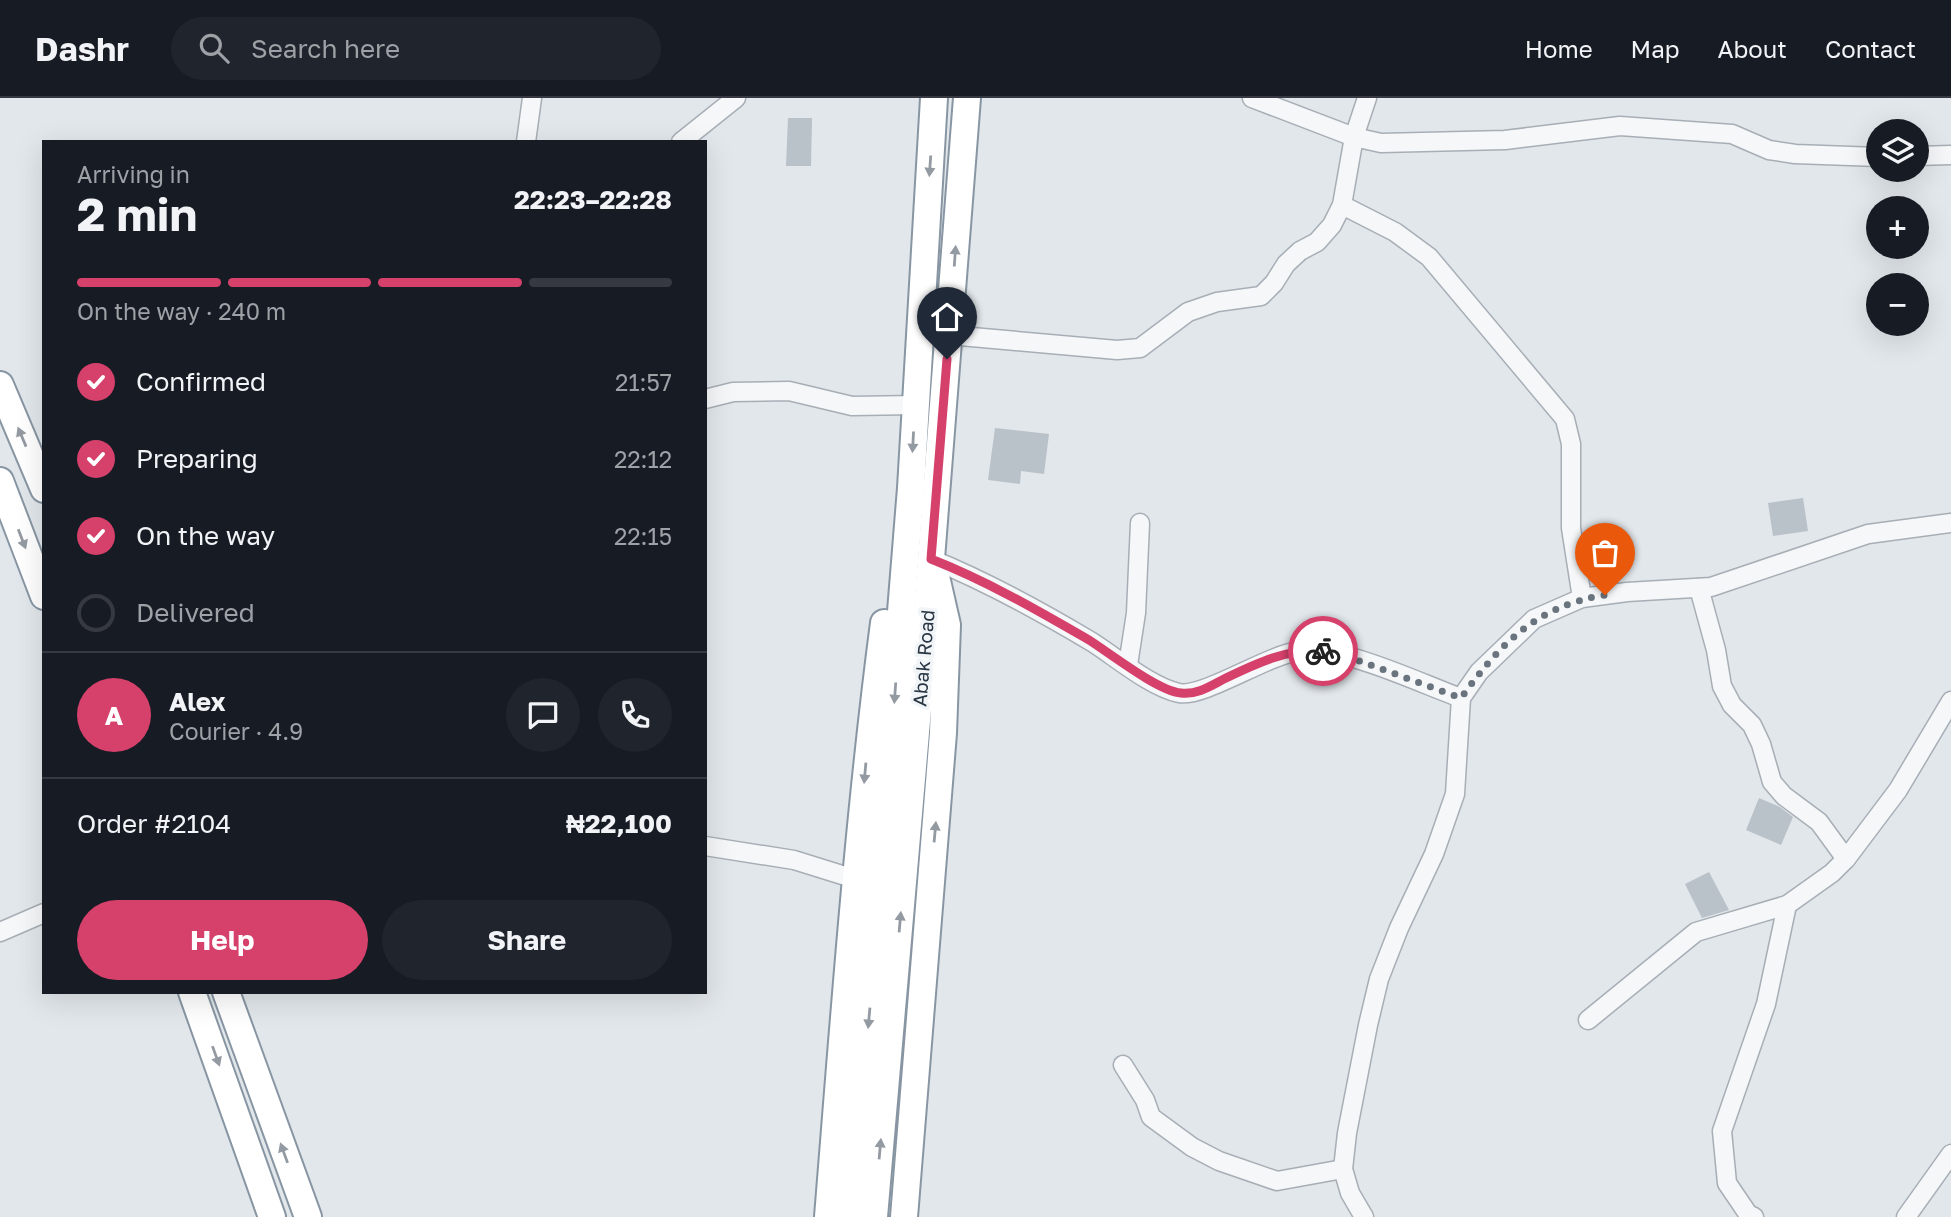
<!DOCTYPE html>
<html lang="en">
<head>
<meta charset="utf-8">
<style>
	:root { --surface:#171b24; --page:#20242c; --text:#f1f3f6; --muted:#9ea1a6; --line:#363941; --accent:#d6416c }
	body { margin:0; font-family:"Golos Text",sans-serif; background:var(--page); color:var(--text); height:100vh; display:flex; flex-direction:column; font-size:26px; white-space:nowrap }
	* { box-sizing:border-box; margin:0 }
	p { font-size:23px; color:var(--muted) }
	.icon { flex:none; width:38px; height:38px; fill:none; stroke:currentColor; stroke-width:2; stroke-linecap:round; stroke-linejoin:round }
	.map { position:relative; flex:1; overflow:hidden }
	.side { position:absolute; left:42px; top:42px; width:665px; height:854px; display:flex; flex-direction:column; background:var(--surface); border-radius:0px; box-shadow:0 7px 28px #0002 }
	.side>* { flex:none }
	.fabs { position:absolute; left:1866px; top:21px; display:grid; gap:14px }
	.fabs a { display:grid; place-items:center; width:63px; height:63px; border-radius:50%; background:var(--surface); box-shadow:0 7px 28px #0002; font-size:35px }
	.pin { position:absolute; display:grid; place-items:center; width:60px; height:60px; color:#fff; margin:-72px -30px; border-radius:50% 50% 50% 0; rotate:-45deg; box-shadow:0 0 7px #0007 }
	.pin .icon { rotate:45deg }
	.courier { position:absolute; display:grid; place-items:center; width:70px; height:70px; margin:-35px; border:5px solid #d6416c; border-radius:50%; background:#fff; color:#222; box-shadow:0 2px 9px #0007 }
	.summary em { font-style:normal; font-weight:700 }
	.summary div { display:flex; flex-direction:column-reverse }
	.summary { display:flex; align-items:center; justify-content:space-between; height:119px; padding:0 35px }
	h1 { font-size:46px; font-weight:700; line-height:52px }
	.bar { display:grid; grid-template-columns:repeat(4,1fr); gap:10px 7px; align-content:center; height:84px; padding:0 35px }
	.bar i { height:9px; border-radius:5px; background:var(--line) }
	.bar .on { background:var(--accent) }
	.bar p { grid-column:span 4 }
	.line { display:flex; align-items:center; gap:18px; padding:0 35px; border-top:2px solid var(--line) }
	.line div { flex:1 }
	.round { display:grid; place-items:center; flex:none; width:74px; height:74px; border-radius:37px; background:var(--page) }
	ol { padding:0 35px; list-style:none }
	li { display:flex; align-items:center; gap:21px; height:77px }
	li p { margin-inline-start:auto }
	li .icon { padding:7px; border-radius:50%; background:var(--accent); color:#fff; stroke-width:4 }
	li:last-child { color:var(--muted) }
	li i { width:38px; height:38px; border:4px solid var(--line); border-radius:50% }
	.cta { display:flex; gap:14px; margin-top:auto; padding:14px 35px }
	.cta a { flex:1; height:80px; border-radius:42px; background:var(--accent); color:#fff; font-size:28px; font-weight:700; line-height:80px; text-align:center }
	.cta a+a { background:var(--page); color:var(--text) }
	header { display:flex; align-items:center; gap:42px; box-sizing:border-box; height:98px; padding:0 35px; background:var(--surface); border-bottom:2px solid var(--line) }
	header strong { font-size:33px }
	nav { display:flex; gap:38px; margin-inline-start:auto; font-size:24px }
	.search { width:490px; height:63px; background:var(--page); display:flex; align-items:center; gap:18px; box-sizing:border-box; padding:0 24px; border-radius:38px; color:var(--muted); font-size:26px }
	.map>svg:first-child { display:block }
	.building { fill:#b9c1c9 }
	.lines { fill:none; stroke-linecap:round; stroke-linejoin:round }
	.minor-casing { stroke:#a7aeb6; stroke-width:21 }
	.highway-casing { stroke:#8896a3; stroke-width:30 }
	.minor { stroke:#f5f7f9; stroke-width:18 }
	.highway { stroke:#fff; stroke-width:26 }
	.oneway { fill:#949aa2 }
	.done { stroke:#6a747e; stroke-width:7; stroke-dasharray:0 12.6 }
	.route { stroke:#d6416c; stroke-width:9 }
	.labels { text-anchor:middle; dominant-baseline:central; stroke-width:7; stroke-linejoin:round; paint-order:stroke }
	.street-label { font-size:19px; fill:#293644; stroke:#f2f5f8 }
</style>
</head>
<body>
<header>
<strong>Dashr</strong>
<div class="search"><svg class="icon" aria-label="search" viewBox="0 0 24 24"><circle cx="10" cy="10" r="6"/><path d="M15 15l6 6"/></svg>Search here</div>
<nav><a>Home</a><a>Map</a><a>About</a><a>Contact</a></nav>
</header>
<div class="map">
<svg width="1951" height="1119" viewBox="0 0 1951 1119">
	<rect width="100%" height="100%" fill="#e2e7eb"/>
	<!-- building -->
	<g class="building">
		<polygon points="788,20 812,20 811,68 786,68"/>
		<polygon points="995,330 1049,336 1044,376 1021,373 1020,386 988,382"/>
		<polygon points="1803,400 1808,433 1773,438 1768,405"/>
		<polygon points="1759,700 1780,709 1793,719 1781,747 1746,732"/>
		<polygon points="1709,774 1729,812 1702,820 1685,786"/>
	</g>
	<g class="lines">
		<!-- minor casing -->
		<g class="minor-casing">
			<g id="minor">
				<polyline points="1252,0 1354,39 1381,45 1505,42 1620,28 1732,36 1769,52 1795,56 1878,59"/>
				<polyline points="526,44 532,0"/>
				<polyline points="681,44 736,0"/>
				<polyline points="1916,58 1951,57"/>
				<polyline points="1342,107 1395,134 1429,159 1565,321 1571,346 1571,430 1582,500"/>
				<polyline points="949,237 1117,252 1140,250 1188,214 1217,204 1261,198 1274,185 1286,166 1300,153 1317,144 1332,127 1342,107 1354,39 1367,0"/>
				<polyline points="705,301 733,294 789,293 852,308 916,307"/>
				<path d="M931,461c57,23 109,52 161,83 25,16 59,45 87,51 24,5 88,-38 120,-42 43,-6 120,32 162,47"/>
				<polyline points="1699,490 1716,552 1722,588 1732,607 1752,627 1761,646 1772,684 1784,698 1819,724 1846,761"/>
				<polyline points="1128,567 1136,515 1140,425"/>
				<polyline points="705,748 794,762 855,781"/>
				<polyline points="0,834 44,815"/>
				<polyline points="1588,922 1696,834 1787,807 1832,775 1846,761 1898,692 1951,603"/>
				<polyline points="1123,967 1145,1002 1151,1019 1192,1049 1219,1063 1277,1083 1343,1071"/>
				<polyline points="1364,1119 1350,1095 1343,1071 1347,1035 1368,927 1379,881 1399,830 1434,756 1455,696 1461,600 1479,574 1534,521 1582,500 1627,494 1711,489 1868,436 1951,425"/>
				<polyline points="1754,1119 1748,1116 1727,1085 1722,1033 1766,906 1787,807"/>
				<polyline points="1906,1119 1951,1056"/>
			</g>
		</g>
		<!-- highway casing -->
		<g class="highway-casing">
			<g id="highway">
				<polyline points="0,287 44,391"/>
				<polyline points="0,383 44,498"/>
				<polyline points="192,894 272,1119"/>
				<polyline points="226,894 308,1119"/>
				<path d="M828,1119c16,-198 30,-396 56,-594"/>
				<polyline points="852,1119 911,390 934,0"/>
				<polyline points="874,1119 931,461 967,0"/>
				<polyline points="904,1119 943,635 947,527 937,483"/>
			</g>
		</g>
		<!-- minor -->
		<use href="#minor" class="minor"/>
		<!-- highway -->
		<use href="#highway" class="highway"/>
	</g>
	<!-- one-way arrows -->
	<defs><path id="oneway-solid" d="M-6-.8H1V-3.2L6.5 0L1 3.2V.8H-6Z" transform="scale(1.75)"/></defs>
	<g class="oneway">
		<use href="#oneway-solid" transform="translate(930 68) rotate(94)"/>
		<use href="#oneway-solid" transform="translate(955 158) rotate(-86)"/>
		<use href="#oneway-solid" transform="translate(22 339) rotate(-113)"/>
		<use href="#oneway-solid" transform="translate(913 344) rotate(93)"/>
		<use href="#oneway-solid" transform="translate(22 441) rotate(69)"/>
		<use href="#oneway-solid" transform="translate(895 595) rotate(94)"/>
		<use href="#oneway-solid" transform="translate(865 675) rotate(95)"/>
		<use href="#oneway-solid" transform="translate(935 734) rotate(-85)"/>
		<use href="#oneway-solid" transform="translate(900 824) rotate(-85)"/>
		<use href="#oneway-solid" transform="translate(869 920) rotate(95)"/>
		<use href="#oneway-solid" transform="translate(216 958) rotate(70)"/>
		<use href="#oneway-solid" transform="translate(880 1051) rotate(-85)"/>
		<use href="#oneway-solid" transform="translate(284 1055) rotate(-110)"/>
	</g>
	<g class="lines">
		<!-- done -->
		<path class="done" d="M1323,553l23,5 115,42c39,-54 75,-92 144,-103"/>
		<!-- route -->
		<path class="route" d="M947,261l-16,200c56,22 106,51 158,81 22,14 69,51 92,53 17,2 31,-8 45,-15 29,-14 65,-31 97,-27"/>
	</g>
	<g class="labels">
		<!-- street labels -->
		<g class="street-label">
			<text transform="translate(923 560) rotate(-85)">Abak Road</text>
		</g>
	</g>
</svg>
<div class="fabs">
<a><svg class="icon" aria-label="layers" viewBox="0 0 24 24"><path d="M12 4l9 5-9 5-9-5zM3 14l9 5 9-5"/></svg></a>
<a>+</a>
<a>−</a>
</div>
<div class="pin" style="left:1605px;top:497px;background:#ea580c"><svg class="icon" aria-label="bag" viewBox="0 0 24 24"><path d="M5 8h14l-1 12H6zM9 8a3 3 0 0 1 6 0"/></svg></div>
<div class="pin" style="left:947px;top:261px;background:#1f2937"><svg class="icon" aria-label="home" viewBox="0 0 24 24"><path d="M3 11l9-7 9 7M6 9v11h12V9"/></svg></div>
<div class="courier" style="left:1323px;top:553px"><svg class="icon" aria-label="bike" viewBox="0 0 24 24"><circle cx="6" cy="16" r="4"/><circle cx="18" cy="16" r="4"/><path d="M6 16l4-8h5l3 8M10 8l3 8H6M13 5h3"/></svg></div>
<section class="side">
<div class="summary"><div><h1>2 min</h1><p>Arriving in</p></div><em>22:23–22:28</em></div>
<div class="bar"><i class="on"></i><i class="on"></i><i class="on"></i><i></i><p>On the way · 240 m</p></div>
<ol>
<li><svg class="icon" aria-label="check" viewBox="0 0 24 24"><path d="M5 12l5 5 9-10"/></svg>Confirmed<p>21:57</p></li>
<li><svg class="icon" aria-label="check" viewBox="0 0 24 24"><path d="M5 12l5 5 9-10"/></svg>Preparing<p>22:12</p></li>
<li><svg class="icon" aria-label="check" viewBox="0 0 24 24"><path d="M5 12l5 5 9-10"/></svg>On the way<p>22:15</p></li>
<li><i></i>Delivered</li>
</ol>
<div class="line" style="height:126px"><b class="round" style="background:var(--accent);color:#fff">A</b><div><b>Alex</b><p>Courier · 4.9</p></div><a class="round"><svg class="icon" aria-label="chat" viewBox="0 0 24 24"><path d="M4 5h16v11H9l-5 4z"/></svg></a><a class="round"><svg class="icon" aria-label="phone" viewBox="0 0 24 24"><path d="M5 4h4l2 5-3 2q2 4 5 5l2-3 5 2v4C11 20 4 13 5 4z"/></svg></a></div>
<div class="line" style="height:91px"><div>Order #2104</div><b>₦22,100</b></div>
<div class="cta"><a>Help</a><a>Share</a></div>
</section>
</div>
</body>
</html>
